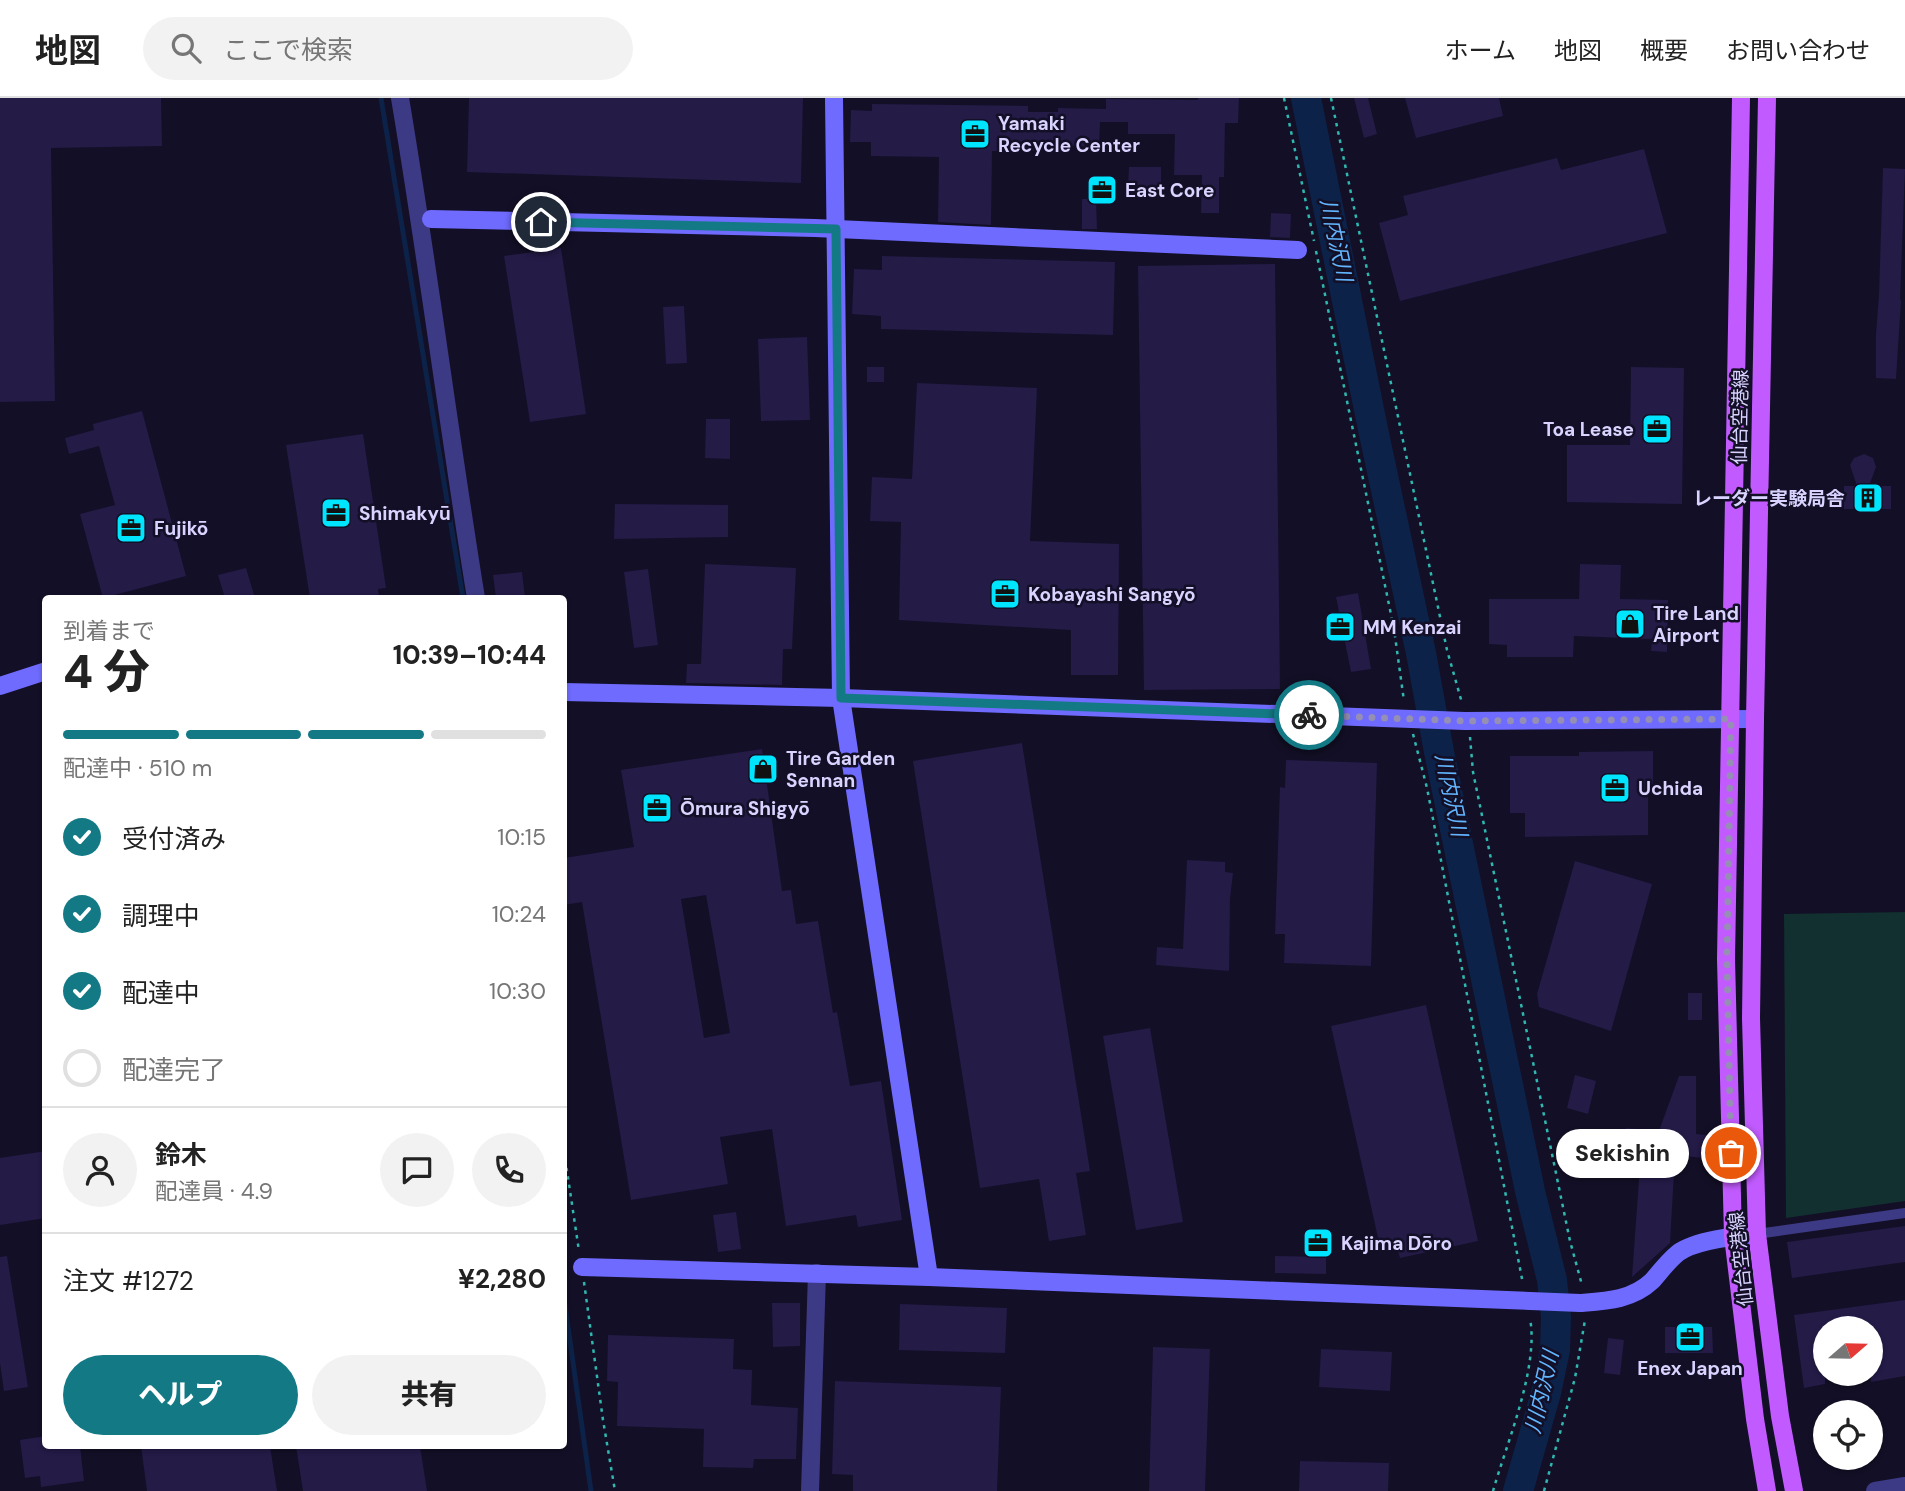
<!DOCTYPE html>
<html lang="ja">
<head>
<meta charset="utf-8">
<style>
	:root { --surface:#fff; --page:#f2f2f2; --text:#222; --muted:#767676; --line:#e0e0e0; --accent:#137a85 }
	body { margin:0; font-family:"DM Sans","Noto Sans JP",sans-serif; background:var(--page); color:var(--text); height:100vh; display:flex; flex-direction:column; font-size:26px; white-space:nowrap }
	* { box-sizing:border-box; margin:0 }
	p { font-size:23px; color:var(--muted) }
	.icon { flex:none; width:38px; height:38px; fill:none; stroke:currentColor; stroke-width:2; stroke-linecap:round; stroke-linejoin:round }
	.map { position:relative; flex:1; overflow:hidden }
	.side { position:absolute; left:42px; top:497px; width:525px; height:854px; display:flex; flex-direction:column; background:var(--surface); border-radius:7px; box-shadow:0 2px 5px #0004 }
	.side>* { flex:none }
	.needle { width:46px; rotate:70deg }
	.buttons { position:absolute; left:1813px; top:1218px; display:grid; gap:14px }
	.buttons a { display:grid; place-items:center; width:70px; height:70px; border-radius:50%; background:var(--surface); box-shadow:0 2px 5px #0004; font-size:35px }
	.pin { position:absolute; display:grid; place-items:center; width:60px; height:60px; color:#fff; margin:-30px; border:4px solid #fff; border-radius:50%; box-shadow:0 2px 7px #0007 }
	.courier { position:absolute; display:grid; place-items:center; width:70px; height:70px; margin:-35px; border:5px solid #137a85; border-radius:50%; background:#fff; color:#222; box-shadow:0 2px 9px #0007 }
	.bubble { position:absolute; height:49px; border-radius:24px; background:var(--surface); box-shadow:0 2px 5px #0004; font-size:23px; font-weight:800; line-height:49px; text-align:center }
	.headline em { font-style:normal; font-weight:800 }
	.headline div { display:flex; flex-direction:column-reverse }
	.headline { display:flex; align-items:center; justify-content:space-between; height:119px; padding:0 21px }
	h1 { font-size:46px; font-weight:800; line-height:52px }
	.bar { display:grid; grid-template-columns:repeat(4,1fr); gap:10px 7px; align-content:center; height:84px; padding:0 21px }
	.bar i { height:9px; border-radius:5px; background:var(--line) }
	.bar .current { background:var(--accent) }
	.bar p { grid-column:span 4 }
	.line { display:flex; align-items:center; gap:18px; padding:0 21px; border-top:2px solid var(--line) }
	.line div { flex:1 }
	.round { display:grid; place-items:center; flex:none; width:74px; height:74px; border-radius:37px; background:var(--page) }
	ol { padding:0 21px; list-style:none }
	li { display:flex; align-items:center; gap:21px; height:77px }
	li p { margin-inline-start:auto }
	li .icon { padding:7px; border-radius:50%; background:var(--accent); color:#fff; stroke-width:4 }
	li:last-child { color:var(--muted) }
	li i { width:38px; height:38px; border:4px solid var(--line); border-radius:50% }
	.primary-button { display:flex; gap:14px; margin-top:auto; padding:14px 21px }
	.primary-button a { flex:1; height:80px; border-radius:42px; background:var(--accent); color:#fff; font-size:28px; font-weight:800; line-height:80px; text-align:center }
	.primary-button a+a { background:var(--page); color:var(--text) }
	header { display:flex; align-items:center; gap:42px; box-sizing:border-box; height:98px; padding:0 35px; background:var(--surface); border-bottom:2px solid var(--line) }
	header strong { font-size:33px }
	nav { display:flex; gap:38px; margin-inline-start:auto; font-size:24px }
	.search { width:490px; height:63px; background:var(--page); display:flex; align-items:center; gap:18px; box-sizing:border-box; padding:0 24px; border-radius:38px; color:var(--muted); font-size:26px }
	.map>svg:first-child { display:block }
	.green { fill:#12302f }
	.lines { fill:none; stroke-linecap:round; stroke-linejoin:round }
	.stream { stroke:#0c2248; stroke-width:5 }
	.river { stroke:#0c2248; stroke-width:30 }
	.building { fill:#241b47; fill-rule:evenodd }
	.path { stroke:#2fb8b0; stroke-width:2.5; stroke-dasharray:3.5 5; stroke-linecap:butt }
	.lane { stroke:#3d3a85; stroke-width:10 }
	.street { stroke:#3d3a85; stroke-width:18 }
	.secondary { stroke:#6f6bff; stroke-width:18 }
	.primary { stroke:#c25bff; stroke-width:18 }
	.done { stroke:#948fb3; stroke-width:7; stroke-dasharray:0 12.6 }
	.route { stroke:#137a85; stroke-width:9 }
	.labels { text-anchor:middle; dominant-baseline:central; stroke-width:5; stroke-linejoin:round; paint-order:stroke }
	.poi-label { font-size:19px; font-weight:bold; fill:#d9d4ff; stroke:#130f26; text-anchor:start }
	.street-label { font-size:19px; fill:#d9d4ff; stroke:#130f26 }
	.water-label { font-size:21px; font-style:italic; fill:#62b6ff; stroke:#130f26 }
</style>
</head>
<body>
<header>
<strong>地図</strong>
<div class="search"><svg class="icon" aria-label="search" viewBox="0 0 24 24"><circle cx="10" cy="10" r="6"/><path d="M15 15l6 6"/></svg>ここで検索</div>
<nav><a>ホーム</a><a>地図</a><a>概要</a><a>お問い合わせ</a></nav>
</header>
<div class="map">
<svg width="1905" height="1393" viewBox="0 0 1905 1393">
	<rect width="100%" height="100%" fill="#130f26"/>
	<!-- green -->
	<polygon class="green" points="1905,814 1905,1103 1786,1120 1784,816"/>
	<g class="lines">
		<!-- stream -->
		<g class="stream">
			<polyline points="381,0 463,500"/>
			<polyline points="564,1200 591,1393"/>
		</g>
		<!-- river -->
		<polyline class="river" points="1306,0 1374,336 1421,555 1439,654 1530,1093 1552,1182 1556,1219 1555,1252 1546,1295 1518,1393"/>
	</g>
	<!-- building -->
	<g class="building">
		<polygon points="0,0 161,0 162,48 51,50 55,303 0,304"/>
		<polygon points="469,0 803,0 801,85 467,74"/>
		<polygon points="1198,0 1239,0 1238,25 1225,25 1224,79 1219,79 1219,115 1201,115 1202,77 1174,77 1175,36 1128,36 1128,24 1100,24 1099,49 1054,47 1054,53 992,53 991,127 938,124 939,59 871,58 871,44 850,44 851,12 872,13 872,6 1028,8 1028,14 1058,14 1058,10 1106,11 1106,1 1198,2"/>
		<polygon points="1354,0 1368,0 1377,36 1364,40"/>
		<polygon points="1405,0 1499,0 1503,18 1416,40"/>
		<polygon points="1644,51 1667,135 1400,203 1379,125 1408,117 1403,98 1557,60 1561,72"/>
		<polygon points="1129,69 1161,69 1161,89 1128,89"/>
		<polygon points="1883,70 1905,71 1900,202 1901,202 1896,281 1876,280 1876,236 1879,197"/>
		<polygon points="1082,101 1096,101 1097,131 1082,131"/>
		<polygon points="1271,115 1291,116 1290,140 1270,139"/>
		<polygon points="561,150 586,316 530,324 504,158"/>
		<polygon points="882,158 1115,164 1113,237 881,231 881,218 852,216 854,171 882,172"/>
		<polygon points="1275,166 1280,591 1144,592 1138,168"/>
		<polygon points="684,208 687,265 666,266 663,209"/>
		<polygon points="807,239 810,322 761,323 758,241"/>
		<rect x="867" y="269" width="17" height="15"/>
		<polygon points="1631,269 1684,270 1682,406 1567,404 1567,347 1630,347"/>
		<polygon points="917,285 1037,290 1030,443 1119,446 1118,577 1071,577 1071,532 899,522 901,424 870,423 872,379 912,381"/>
		<polygon points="142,313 186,478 103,500 80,416 115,407 99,348 69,356 65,340 94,332 93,326"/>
		<polygon points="706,321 730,321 730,361 705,360"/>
		<polygon points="363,336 386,490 378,491 379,499 367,500 310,500 286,347"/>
		<polygon points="1864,356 1873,360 1876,369 1869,388 1891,388 1891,411 1844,411 1844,388 1857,388 1850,367 1854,360"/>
		<polygon points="615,406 728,407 728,439 614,441"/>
		<polygon points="705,466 796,470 792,551 783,551 782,587 686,585 687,566 701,566"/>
		<polygon points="1580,466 1621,467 1620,501 1668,502 1667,554 1651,553 1652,541 1574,538 1573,559 1507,559 1507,547 1489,546 1489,501 1579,501"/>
		<polygon points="246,470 255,500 225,500 218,477"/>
		<polygon points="648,471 658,547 634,550 624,474"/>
		<polygon points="522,474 525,500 496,500 493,477"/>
		<polygon points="1358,495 1371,571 1351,574 1336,499"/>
		<polygon points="1022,645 1090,1073 1076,1075 1086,1137 1049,1143 1039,1081 980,1090 913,663"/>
		<path d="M762,651l20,142 9,-1 5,34 22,-3 15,92 4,-1 13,74 31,-5 21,139 -44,7 -2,-12 -70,11 -14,-97 -52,8 8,47 -97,16 -49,-298 -18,3v-47l70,-11 -13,-77zM706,797l24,138 -26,5 -23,-139z"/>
		<polygon points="1653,653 1653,688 1648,688 1648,737 1525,739 1525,715 1510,715 1510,658 1579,658 1579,654"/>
		<polygon points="1286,662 1377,665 1371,868 1284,865 1285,836 1275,836 1280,689 1285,690"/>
		<polygon points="1187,762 1225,764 1225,774 1233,775 1230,801 1229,873 1156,867 1157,849 1183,851"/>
		<polygon points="1575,763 1652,786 1611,933 1539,909 1537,896"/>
		<rect x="1688" y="895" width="14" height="27"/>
		<polygon points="1426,907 1478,1143 1400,1160 1397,1150 1381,1153 1331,928"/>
		<polygon points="1150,930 1183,1124 1136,1132 1103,938"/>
		<polygon points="1575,977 1596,983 1588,1016 1567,1010"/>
		<polygon points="1679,978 1696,978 1696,1036 1706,1037 1704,1060 1675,1057 1670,1145 1632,1179 1641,1054 1638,1054 1639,1043 1625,1042 1626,1030 1659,1033"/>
		<polygon points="46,1053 46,1120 0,1127 0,1060"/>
		<polygon points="736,1114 741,1151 718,1154 713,1117"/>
		<polygon points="1905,1128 1905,1164 1792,1180 1787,1144"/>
		<polygon points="7,1158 28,1289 4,1293 0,1265 0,1159"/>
		<polygon points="1275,1158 1326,1159 1326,1176 1275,1175"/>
		<polygon points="1905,1202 1905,1278 1871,1284 1871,1230 1825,1230 1825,1286 1804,1290 1794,1217"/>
		<polygon points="772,1205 800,1205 800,1248 773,1249"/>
		<polygon points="900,1206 1007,1210 1005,1255 899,1252"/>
		<polygon points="1665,1229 1712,1229 1713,1255 1665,1255"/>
		<polygon points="608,1237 734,1241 733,1271 752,1272 751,1307 798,1310 796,1361 754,1361 753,1370 703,1369 704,1331 617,1328 618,1284 607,1283"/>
		<polygon points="1608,1240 1624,1242 1620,1277 1604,1275"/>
		<polygon points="1153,1249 1210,1251 1205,1393 1149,1393"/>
		<polygon points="1321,1251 1392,1254 1390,1293 1319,1289"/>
		<polygon points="835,1283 1001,1289 997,1393 853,1393 853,1377 832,1376"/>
		<polygon points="46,1338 46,1348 80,1348 84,1383 41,1389 40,1378 25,1380 20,1342"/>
		<polygon points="141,1348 270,1348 277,1393 147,1393"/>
		<polygon points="296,1348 420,1348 427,1393 303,1393"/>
		<polygon points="1300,1363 1389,1365 1388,1393 1299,1393"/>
	</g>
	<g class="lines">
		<!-- path -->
		<g class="path">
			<polyline points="1284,0 1314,143"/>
			<polyline points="1331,0 1447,552 1462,605"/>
			<polyline points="1316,153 1394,531 1404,603"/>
			<polyline points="1413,636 1427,690 1523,1186"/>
			<polyline points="1470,639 1473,674 1570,1143 1582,1187"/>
			<polyline points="564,1053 579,1153"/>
			<polyline points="584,1184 603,1322 615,1393"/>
			<path d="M1493,1393c14,-49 46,-123 37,-173"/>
			<polyline points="1544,1393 1575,1280 1585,1222"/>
		</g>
		<!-- lane -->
		<polyline class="lane" points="1757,1136 1905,1115"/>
		<!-- street -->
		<g class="street">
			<path d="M400,0c28,166 49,334 76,500"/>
			<polyline points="810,1393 817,1175"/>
			<polyline points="1875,1393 1905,1388"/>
		</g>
		<!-- secondary -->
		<g class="secondary">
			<polyline points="834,0 841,600 929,1179"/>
			<polyline points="431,121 815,130 1298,152"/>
			<polyline points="0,588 46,573"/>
			<polyline points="564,594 841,600 1465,623 1755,621"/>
			<path d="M582,1169l347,10 651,26c26,-2 52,-3 72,-22 8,-9 16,-20 26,-28 17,-13 58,-17 79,-19"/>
		</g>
		<!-- primary -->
		<g class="primary">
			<polyline points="1741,0 1726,861 1733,1138 1755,1321 1767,1393"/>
			<polyline points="1767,0 1755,621 1751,920 1757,1136 1780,1318 1794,1393"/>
		</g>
	</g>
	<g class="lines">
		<!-- done -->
		<polyline class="done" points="1309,617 1465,623 1731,621 1727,861 1731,1055"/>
		<!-- route -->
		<polyline class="route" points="541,124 836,131 841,600 1309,617"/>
	</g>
	<!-- icons -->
	<defs>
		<g id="office-square" transform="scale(1.575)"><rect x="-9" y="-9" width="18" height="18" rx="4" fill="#00e5ff" stroke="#130f26"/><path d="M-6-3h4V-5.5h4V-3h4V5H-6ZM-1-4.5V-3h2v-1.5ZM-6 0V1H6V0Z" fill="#111"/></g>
		<g id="building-square" transform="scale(1.575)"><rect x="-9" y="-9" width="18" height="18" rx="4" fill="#00e5ff" stroke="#130f26"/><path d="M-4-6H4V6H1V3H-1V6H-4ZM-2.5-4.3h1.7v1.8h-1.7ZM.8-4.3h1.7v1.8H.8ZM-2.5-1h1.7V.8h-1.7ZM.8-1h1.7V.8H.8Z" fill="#111"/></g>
		<g id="shop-square" transform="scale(1.575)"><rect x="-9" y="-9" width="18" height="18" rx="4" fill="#00e5ff" stroke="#130f26"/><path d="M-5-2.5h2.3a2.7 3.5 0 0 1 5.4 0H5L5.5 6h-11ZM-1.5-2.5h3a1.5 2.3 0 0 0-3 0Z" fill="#111"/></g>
	</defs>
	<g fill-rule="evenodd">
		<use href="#office-square" x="975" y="36"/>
		<use href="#office-square" x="1102" y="92"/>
		<use href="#office-square" x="1657" y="331"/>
		<use href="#building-square" x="1868" y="400"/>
		<use href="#office-square" x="336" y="415"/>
		<use href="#office-square" x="131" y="430"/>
		<use href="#office-square" x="1005" y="496"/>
		<use href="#shop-square" x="1630" y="526"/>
		<use href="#office-square" x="1340" y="529"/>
		<use href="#shop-square" x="763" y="671"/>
		<use href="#office-square" x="1615" y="690"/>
		<use href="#office-square" x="657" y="710"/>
		<use href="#office-square" x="1318" y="1145"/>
		<use href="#office-square" x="1690" y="1239"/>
	</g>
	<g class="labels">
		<!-- poi labels -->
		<g class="poi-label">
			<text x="998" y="25">Yamaki<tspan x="998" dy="22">Recycle Center</tspan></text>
			<text x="1125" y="92">East Core</text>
			<text x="1634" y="331" text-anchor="end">Toa Lease</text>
			<text x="1845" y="400" text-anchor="end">レーダー実験局舎</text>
			<text x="359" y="415">Shimakyū</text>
			<text x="154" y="430">Fujikō</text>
			<text x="1028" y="496">Kobayashi Sangyō</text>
			<text x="1653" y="515">Tire Land<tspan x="1653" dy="22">Airport</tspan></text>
			<text x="1363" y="529">MM Kenzai</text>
			<text x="786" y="660">Tire Garden<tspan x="786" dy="22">Sennan</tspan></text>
			<text x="1638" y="690">Uchida</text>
			<text x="680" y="710">Ōmura Shigyō</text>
			<text x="1341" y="1145">Kajima Dōro</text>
			<text x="1690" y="1270" text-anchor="middle">Enex Japan</text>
		</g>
		<!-- street labels -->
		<g class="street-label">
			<text transform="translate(1740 319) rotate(-89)">仙台空港線</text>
			<text transform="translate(1741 1161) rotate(-96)">仙台空港線</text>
		</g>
		<!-- water labels -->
		<g class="water-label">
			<text transform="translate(1336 142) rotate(78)">川内沢川</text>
			<text transform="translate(1451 697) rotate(78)">川内沢川</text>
			<text transform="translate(1542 1294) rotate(-77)">川内沢川</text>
		</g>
	</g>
</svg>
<div class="buttons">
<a><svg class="needle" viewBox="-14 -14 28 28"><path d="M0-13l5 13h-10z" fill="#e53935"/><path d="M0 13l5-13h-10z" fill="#767676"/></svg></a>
<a><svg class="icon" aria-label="locate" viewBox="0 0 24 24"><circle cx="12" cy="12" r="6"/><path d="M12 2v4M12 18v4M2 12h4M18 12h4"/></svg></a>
</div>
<div class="pin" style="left:1731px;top:1055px;background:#ea580c"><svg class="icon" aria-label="bag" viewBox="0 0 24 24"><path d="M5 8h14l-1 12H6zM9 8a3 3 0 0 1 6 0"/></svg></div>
<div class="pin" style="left:541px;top:124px;background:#1f2937"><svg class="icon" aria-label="home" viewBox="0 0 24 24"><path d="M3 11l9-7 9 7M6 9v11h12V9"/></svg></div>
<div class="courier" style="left:1309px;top:617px"><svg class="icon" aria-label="bike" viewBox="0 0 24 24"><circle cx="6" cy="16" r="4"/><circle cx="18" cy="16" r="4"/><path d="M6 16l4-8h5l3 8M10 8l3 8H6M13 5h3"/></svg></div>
<div class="bubble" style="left:1556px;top:1031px;width:133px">Sekishin</div>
<section class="side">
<div class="headline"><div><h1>4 分</h1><p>到着まで</p></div><em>10:39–10:44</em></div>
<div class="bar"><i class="current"></i><i class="current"></i><i class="current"></i><i></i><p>配達中 · 510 m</p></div>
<ol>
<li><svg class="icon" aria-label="check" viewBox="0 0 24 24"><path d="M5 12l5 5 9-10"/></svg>受付済み<p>10:15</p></li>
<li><svg class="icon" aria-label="check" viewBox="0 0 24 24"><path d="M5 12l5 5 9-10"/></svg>調理中<p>10:24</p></li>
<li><svg class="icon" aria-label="check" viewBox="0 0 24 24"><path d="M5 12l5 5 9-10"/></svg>配達中<p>10:30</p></li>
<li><i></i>配達完了</li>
</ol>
<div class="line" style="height:126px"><a class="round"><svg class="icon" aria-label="person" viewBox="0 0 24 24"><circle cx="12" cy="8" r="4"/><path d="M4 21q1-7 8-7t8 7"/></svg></a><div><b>鈴木</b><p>配達員 · 4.9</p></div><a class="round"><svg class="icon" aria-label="chat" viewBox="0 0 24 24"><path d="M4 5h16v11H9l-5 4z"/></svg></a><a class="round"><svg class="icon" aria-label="phone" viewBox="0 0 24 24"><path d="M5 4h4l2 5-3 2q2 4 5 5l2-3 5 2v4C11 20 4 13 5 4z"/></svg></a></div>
<div class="line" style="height:91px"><div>注文 #1272</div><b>¥2,280</b></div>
<div class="primary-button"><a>ヘルプ</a><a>共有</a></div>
</section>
</div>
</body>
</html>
